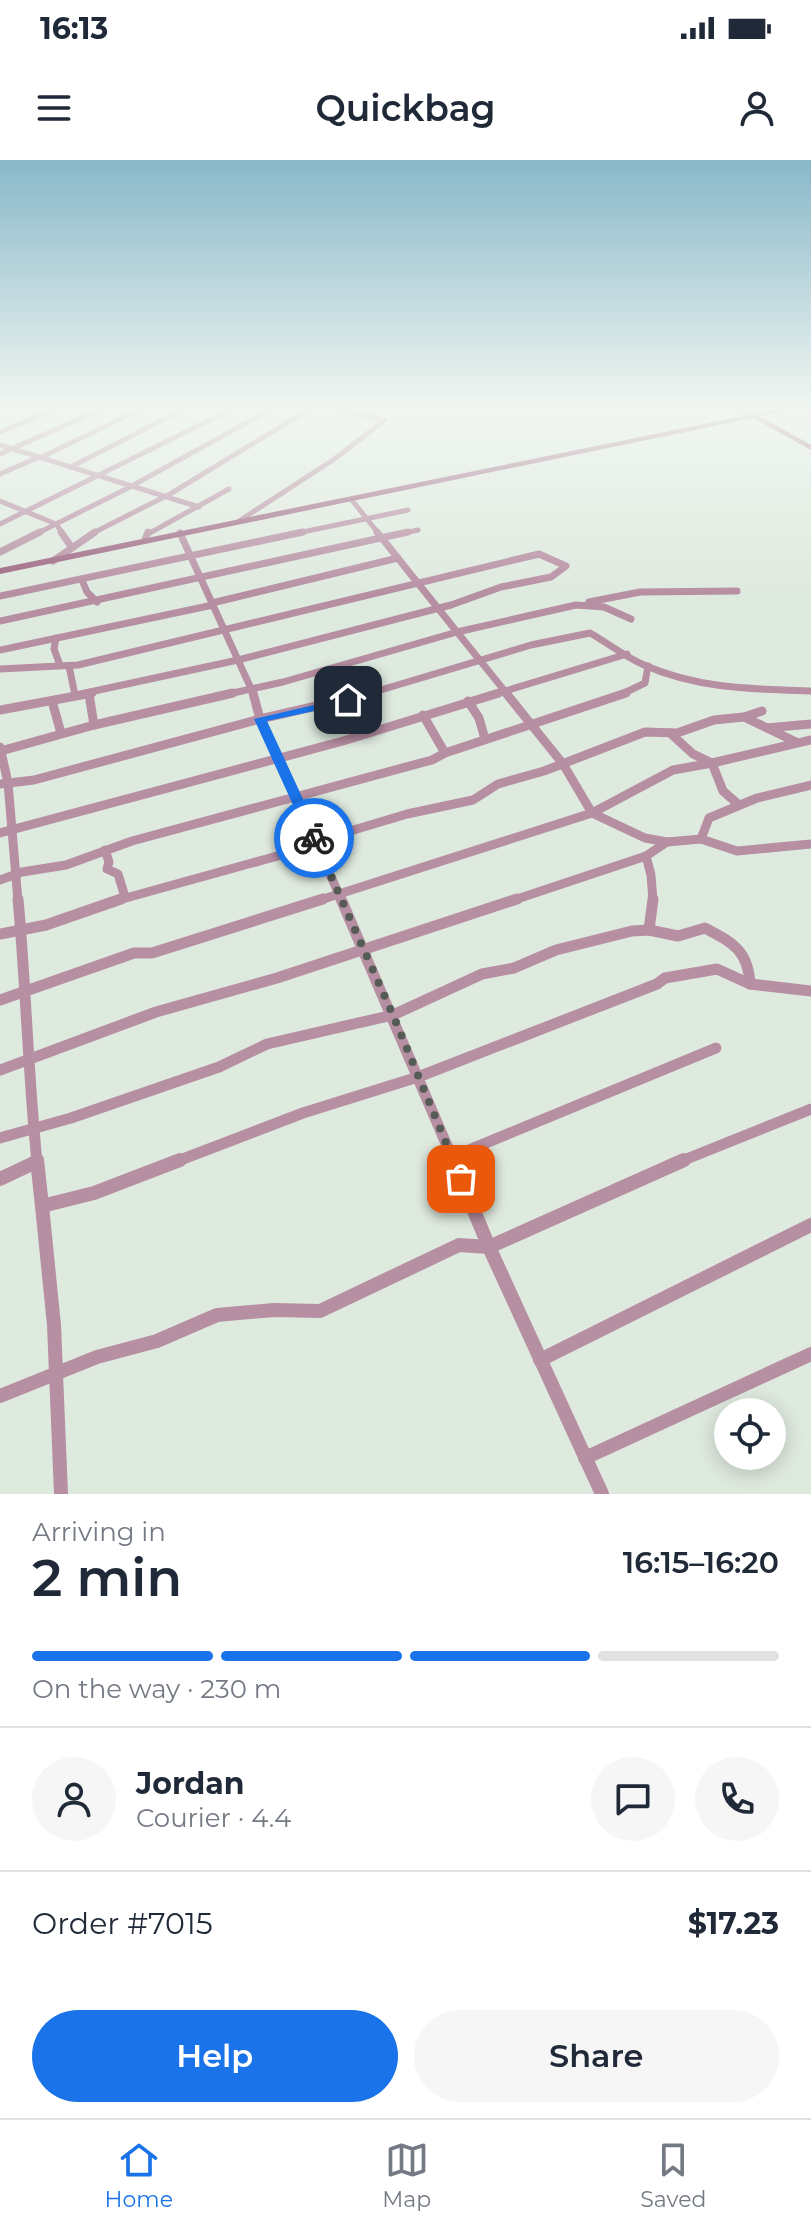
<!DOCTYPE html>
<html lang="en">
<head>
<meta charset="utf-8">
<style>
	:root { --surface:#fff; --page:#f6f6f7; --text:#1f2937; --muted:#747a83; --line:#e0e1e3; --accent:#1a73e8 }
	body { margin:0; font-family:Montserrat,sans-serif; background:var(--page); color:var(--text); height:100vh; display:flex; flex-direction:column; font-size:30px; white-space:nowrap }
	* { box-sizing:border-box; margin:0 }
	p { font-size:26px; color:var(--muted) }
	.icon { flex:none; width:44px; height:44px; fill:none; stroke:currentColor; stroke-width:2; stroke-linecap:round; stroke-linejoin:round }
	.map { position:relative; height:1334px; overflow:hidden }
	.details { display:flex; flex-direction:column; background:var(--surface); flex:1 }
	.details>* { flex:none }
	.tools { position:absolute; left:714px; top:1238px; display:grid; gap:16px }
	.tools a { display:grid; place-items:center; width:72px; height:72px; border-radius:50%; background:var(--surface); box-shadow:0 4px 20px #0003; font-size:40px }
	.pin { position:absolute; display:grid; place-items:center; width:68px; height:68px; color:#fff; margin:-34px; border-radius:16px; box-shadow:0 4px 12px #0006 }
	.courier { position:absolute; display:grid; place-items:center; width:80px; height:80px; margin:-40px; border:6px solid #1a73e8; border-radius:50%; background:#fff; color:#222; box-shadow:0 2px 10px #0007 }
	.headline em { font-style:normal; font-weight:600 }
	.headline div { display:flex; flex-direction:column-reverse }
	.headline { display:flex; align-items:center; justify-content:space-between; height:136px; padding:0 32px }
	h1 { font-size:52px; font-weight:600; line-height:60px }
	.bar { display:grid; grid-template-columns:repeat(4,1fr); gap:12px 8px; align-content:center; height:96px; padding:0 32px }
	.bar i { height:10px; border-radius:6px; background:var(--line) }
	.bar .selected { background:var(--accent) }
	.bar p { grid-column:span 4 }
	.line { display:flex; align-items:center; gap:20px; padding:0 32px; border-top:2px solid var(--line) }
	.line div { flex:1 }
	.round { display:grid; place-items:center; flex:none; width:84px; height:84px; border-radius:42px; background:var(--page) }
	.action { display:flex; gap:16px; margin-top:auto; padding:16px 32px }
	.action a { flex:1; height:92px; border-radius:48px; background:var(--accent); color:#fff; font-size:32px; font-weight:600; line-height:92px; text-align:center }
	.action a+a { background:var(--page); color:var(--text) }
	.status { display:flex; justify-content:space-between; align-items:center; height:56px; padding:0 40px; background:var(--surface); direction:ltr }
	.status svg { height:22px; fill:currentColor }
	header { display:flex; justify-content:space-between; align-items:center; height:104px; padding:0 32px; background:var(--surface); font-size:36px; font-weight:600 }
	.menu { display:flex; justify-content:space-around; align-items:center; height:112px; border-top:2px solid var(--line); background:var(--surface); font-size:22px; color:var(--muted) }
	.menu a { display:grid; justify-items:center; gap:4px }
	.menu .selected { color:var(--accent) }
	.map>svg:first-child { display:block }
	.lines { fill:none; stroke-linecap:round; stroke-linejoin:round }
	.street-far4 { stroke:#b78fa3; stroke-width:5 }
	.street-far3 { stroke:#b78fa3; stroke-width:7 }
	.street-far2 { stroke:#b78fa3; stroke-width:9 }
	.street-far1 { stroke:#b78fa3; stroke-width:11 }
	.street { stroke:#b78fa3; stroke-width:14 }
	.secondary { fill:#9d6582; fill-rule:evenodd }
	.route { fill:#1a73e8 }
	.done { stroke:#555c55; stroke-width:8; stroke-dasharray:0 14.4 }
</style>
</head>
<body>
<div class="status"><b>16:13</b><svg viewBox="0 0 49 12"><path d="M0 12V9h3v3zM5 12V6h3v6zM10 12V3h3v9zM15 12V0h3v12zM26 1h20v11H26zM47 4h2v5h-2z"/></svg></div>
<header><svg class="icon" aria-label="menu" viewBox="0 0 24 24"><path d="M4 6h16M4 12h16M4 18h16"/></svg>Quickbag<svg class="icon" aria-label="person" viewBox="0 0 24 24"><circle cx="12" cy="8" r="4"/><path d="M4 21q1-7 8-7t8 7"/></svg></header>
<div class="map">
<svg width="811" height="1334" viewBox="0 0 811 1334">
	<rect width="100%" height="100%" fill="#dfeadf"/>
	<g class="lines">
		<!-- street-far4 -->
		<g class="street-far4">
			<polyline points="737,247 753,255"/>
			<polyline points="0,272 62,247"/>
			<polyline points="0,285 199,347"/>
			<polyline points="0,294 107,247"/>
			<polyline points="40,298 145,247"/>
			<polyline points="71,307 187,247"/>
			<polyline points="0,314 39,297"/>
			<polyline points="351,339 379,374"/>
			<polyline points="0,341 56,364 63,374"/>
			<polyline points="239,361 333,300 385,260 331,247"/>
			<polyline points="0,364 236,247"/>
			<polyline points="36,374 130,327 275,247"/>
			<polyline points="91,374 170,334 313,247"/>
			<polyline points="148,374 229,329"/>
			<polyline points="293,374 408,350"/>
			<polyline points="399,374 418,370"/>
		</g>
		<!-- street-far3 -->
		<g class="street-far3">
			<polyline points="61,372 70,385"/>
			<polyline points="377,372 457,472 576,445 604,447 631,459"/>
			<polyline points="180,373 254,535"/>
			<polyline points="145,380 148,372"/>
			<polyline points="0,392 40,372"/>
			<polyline points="53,401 95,372"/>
			<polyline points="82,420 87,432 97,442"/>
			<polyline points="0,436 303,372"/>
			<polyline points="589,442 640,432 737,431"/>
			<polyline points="212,443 398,398"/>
			<polyline points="0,461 408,372"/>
			<polyline points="56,478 54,489 60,505"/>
			<polyline points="0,490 213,445"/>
			<polyline points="69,506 75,535"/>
			<polyline points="0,509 78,505 539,394 566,406 551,417 501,427 451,445 238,500 76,535"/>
			<polyline points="224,535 283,522 457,472 508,535"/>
			<path d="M364,535l167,-50 59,-12c18,10 35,24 54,32 54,24 110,24 167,26"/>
			<polyline points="492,535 627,494"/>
			<polyline points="620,535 645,523 648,506"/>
		</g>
		<!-- street-far2 -->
		<g class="street-far2">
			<polyline points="253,533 260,559 342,741"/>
			<polyline points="506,533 563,604 592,653 645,678 667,682 701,679 737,691 811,684"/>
			<polyline points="89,534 94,565"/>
			<polyline points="52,541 61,573"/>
			<polyline points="468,541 479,558 485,579"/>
			<polyline points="0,550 92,533"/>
			<polyline points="762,551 744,557 767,568 811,564"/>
			<polyline points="767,568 796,582"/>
			<polyline points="670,573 693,594 712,603 811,580"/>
			<polyline points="0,587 8,623 18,741"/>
			<polyline points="1,591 94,565 233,533"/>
			<polyline points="445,593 626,533"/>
			<polyline points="0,624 34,620 260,559 373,533"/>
			<polyline points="0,673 343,581 499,533"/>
			<polyline points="701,679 709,658 757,638 811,625"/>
			<polyline points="105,690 109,702 107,709 118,714 125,737"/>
			<polyline points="0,720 22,712 66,705 132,681 432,600 445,593 423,555"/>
			<polyline points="115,741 317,685 337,675 407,654 473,640 498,624 544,611 645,572 677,573 714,560 744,557"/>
			<polyline points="317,741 592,653 673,610 712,603 723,631 739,645"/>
			<polyline points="511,741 646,696"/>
			<polyline points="653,741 651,715 646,696 667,682"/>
		</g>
		<!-- street-far1 -->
		<g class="street-far1">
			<path d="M18,739c8,87 10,175 19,263"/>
			<polyline points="341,739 454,1002"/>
			<polyline points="649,770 653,739"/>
			<polyline points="0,774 46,765 121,739"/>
			<polyline points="0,840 134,793 152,793 323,739"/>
			<polyline points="0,910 156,852 277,818 517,739"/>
			<path d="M0,978l71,-20 148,-51 48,-23 126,-29 89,-41 32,-6 42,-18 76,-19 17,-1 29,6 27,-8c28,15 43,22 45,56l61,7"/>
			<polyline points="452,997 716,888"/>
			<polyline points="175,1002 303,953 418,917 657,824 665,818 717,809 750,824"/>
			<polyline points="679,1002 811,949"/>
		</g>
		<!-- street -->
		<g class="street">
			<polyline points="37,1000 42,1046 94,1033 180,1000"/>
			<polyline points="453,1000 489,1087 602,1334"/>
			<polyline points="0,1019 36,1002"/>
			<polyline points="42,1046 54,1165 61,1334"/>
			<polyline points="540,1200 811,1065"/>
			<polyline points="0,1236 97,1197 157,1181 217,1155 274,1150 320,1151 459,1085 489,1087 684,1000"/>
			<polyline points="585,1298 811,1194"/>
		</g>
		<!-- secondary -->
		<polygon class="secondary" points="787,247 798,247 760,256 811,285 811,290 753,258 0,414 0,408"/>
	</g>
	<!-- sky -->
	<linearGradient id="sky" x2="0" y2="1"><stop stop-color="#89b8c9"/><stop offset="0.57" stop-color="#f1f6f1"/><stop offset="1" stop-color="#f1f6f1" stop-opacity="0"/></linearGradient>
	<rect width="811" height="434" fill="url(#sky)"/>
	<!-- route -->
	<polygon class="route" points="348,537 352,538 352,543 267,561 321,678 314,683 308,678 254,559"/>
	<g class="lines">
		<!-- done -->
		<polyline class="done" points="314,678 393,855 461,1019"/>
	</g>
</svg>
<div class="tools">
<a><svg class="icon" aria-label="locate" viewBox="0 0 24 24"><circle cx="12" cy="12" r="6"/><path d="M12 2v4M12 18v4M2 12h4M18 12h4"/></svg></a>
</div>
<div class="pin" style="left:461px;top:1019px;background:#ea580c"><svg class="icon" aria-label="bag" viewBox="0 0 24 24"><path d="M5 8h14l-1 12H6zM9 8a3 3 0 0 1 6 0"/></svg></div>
<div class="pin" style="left:348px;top:540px;background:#1f2937"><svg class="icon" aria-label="home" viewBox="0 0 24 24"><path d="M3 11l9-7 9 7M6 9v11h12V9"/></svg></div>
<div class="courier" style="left:314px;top:678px"><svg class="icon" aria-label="bike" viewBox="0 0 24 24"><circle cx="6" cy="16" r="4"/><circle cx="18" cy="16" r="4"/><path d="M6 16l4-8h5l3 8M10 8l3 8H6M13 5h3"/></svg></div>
</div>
<section class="details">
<div class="headline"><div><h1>2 min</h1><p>Arriving in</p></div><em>16:15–16:20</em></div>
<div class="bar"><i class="selected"></i><i class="selected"></i><i class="selected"></i><i></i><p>On the way · 230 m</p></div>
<div class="line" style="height:144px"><a class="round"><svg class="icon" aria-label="person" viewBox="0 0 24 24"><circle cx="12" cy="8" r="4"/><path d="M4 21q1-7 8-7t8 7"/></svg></a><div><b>Jordan</b><p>Courier · 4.4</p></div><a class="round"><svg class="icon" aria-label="chat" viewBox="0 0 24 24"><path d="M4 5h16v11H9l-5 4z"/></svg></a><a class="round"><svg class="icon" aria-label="phone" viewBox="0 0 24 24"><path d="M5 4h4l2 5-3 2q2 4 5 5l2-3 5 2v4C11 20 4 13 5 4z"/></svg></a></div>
<div class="line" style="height:104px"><div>Order #7015</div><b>$17.23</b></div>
<div class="action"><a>Help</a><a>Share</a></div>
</section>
<nav class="menu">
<a class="selected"><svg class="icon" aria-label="home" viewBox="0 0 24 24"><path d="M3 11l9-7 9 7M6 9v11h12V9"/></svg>Home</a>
<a><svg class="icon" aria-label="map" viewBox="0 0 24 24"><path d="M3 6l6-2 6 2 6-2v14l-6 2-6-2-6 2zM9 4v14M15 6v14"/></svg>Map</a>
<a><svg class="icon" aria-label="saved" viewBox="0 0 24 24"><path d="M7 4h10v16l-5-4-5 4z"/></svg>Saved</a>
</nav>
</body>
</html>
